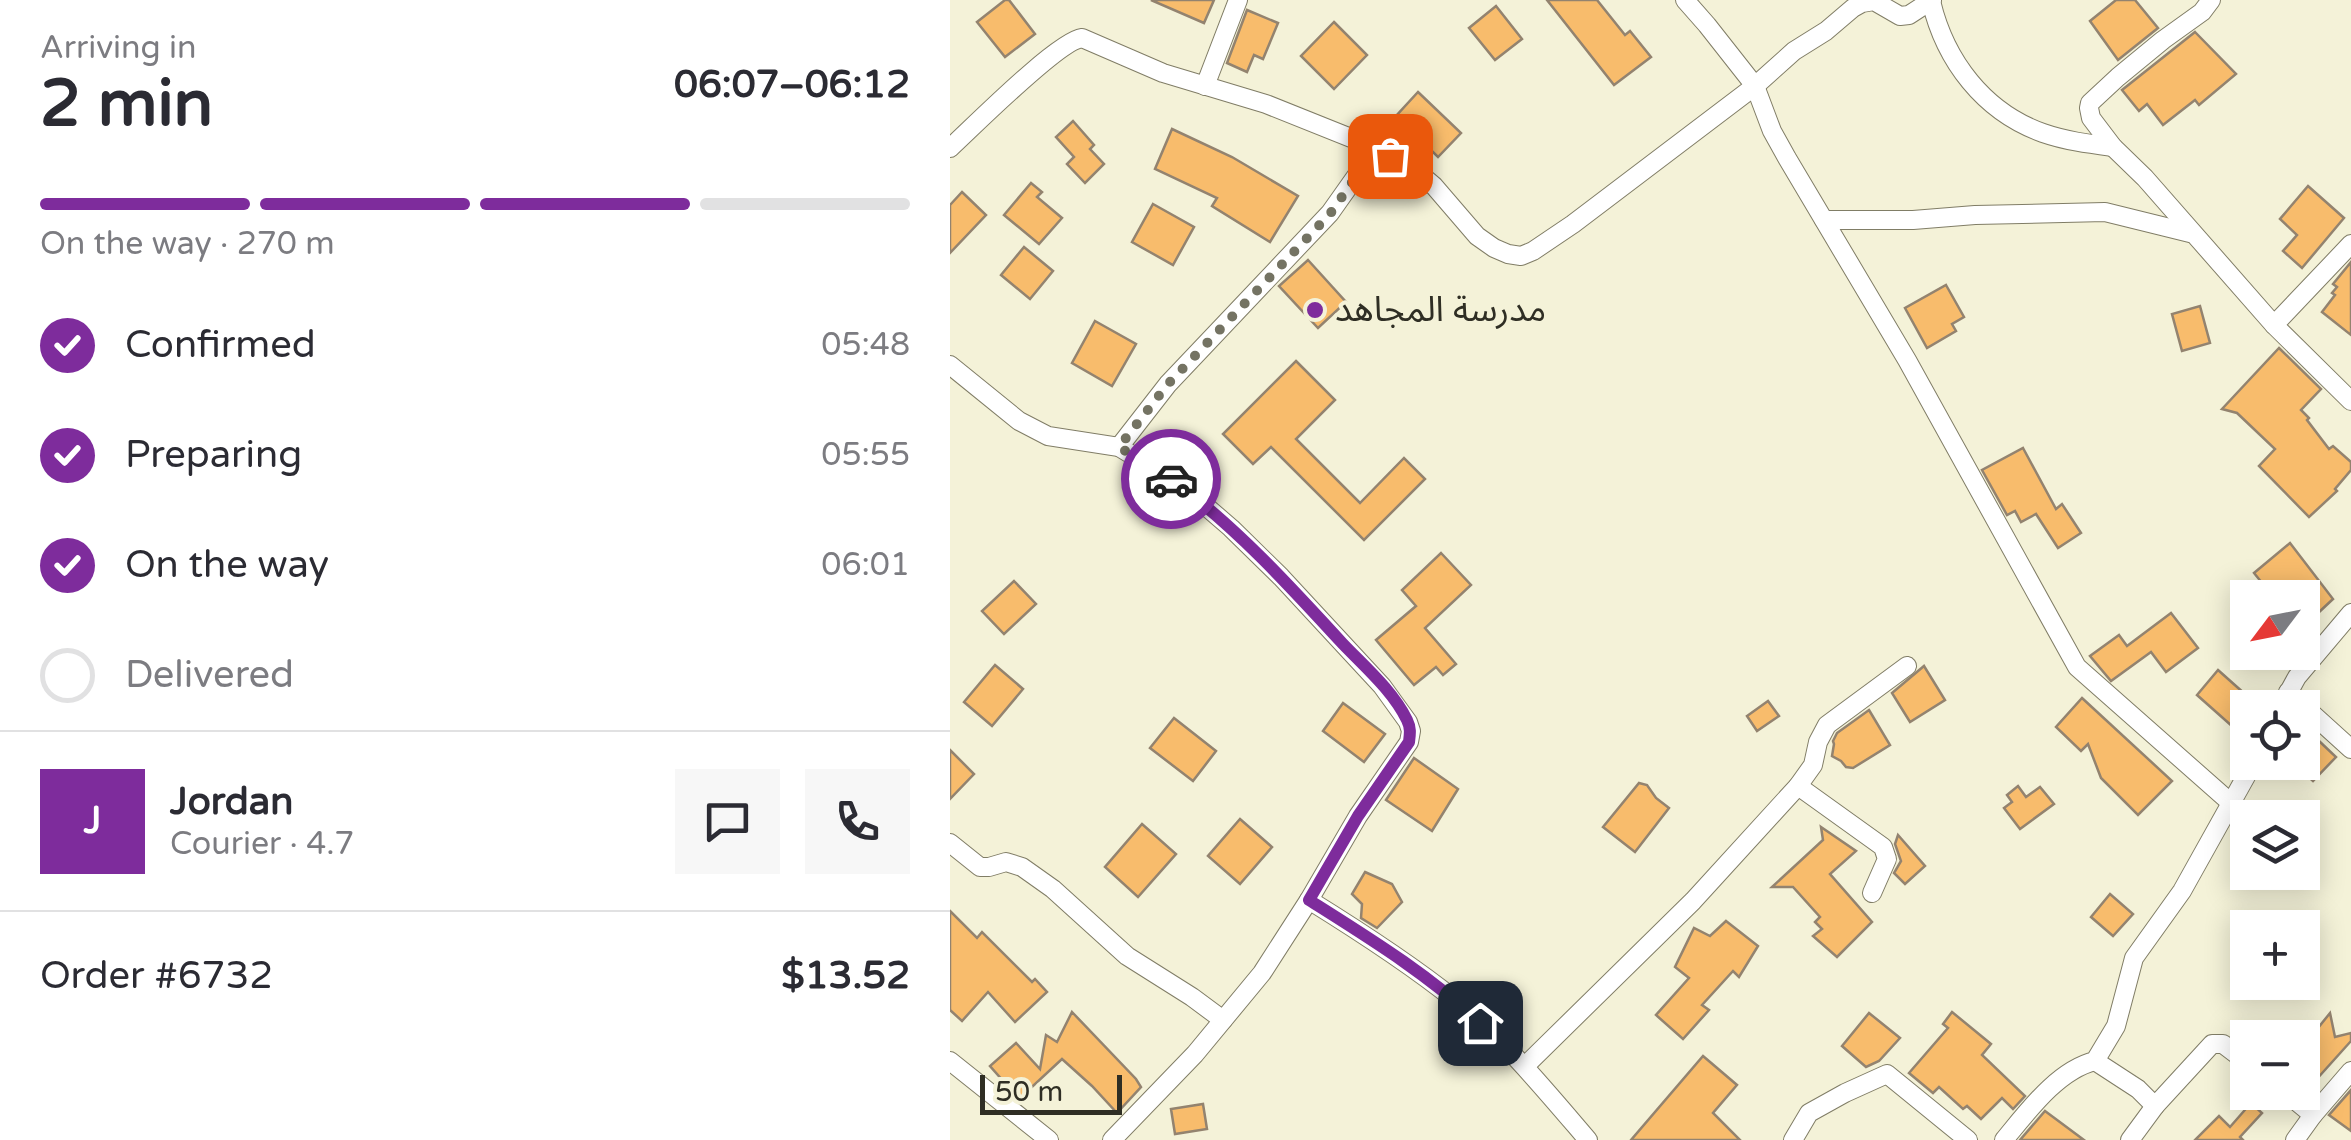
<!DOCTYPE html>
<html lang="en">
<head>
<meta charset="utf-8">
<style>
	:root { --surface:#fff; --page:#f7f7f7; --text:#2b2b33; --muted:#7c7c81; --line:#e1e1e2; --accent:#7e2c9c }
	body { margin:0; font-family:"Varela Round","Noto Sans Arabic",sans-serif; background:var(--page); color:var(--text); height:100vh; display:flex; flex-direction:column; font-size:38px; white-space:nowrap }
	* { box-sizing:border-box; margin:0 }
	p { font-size:32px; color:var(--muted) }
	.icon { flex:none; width:55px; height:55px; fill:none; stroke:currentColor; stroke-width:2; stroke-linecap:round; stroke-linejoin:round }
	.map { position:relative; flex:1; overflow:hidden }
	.details { display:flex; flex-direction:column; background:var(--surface); width:950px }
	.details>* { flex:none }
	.needle { width:65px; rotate:238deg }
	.fabs { position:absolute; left:1280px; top:580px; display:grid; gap:20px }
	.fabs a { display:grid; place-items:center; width:90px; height:90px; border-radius:0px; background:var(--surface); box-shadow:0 5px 25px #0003; font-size:50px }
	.scale { position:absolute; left:30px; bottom:25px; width:142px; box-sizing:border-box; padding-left:10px; border:5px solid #2f2e24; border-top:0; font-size:28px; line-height:35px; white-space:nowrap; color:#2f2e24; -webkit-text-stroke:8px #f4f2d8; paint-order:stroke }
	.pin { position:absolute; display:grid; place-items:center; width:85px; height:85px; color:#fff; margin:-42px; border-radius:20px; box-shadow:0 5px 15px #0006 }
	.courier { position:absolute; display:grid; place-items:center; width:100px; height:100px; margin:-50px; border:8px solid #7e2c9c; border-radius:50%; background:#fff; color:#222; box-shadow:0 2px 12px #0007 }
	.headline em { font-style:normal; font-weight:700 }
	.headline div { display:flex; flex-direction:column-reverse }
	.headline { display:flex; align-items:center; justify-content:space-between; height:170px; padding:0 40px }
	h1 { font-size:65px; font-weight:700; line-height:75px }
	.bar { display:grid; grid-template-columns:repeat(4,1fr); gap:15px 10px; align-content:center; height:120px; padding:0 40px }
	.bar i { height:12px; border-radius:8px; background:var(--line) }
	.bar .active { background:var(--accent) }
	.bar p { grid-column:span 4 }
	.line { display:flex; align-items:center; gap:25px; padding:0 40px; border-top:2px solid var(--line) }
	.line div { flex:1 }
	.round { display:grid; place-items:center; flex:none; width:105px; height:105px; border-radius:0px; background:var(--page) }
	ol { padding:0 40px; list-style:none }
	li { display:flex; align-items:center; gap:30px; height:110px }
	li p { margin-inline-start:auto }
	li .icon { padding:10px; border-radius:50%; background:var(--accent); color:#fff; stroke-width:4 }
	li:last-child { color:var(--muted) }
	li i { width:55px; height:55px; border:5px solid var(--line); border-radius:50% }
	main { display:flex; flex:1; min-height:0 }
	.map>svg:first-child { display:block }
	.building { fill:#f8bc6c; stroke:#93836f; stroke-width:2.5 }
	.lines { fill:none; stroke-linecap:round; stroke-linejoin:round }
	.street-casing { stroke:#807d66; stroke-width:20 }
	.street { stroke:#fff; stroke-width:18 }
	.done { stroke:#747363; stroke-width:10; stroke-dasharray:0 18 }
	.route { stroke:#7e2c9c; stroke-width:12 }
	.poi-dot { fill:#7e2c9c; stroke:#f4f2d8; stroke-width:4 }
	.labels { text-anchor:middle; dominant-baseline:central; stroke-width:8; stroke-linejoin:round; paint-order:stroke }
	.poi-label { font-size:35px; fill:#2f2e24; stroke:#f4f2d8; text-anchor:start }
</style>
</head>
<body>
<main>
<section class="details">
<div class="headline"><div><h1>2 min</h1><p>Arriving in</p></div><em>06:07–06:12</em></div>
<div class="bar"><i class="active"></i><i class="active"></i><i class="active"></i><i></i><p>On the way · 270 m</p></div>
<ol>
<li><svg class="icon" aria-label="check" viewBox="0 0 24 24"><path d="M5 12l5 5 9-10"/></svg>Confirmed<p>05:48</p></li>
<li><svg class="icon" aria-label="check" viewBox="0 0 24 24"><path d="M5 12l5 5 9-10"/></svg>Preparing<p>05:55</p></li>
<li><svg class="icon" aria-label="check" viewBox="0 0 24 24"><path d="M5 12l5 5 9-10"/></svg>On the way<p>06:01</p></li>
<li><i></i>Delivered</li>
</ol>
<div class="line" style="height:180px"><b class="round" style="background:var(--accent);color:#fff">J</b><div><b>Jordan</b><p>Courier · 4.7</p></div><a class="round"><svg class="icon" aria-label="chat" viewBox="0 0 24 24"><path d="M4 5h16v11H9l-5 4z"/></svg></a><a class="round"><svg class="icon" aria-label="phone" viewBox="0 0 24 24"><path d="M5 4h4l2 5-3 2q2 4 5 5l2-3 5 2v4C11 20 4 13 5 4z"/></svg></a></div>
<div class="line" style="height:130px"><div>Order #6732</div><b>$13.52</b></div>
</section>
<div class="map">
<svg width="1401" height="1140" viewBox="0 0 1401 1140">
	<rect width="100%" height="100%" fill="#f4f2d8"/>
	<!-- building -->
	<g class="building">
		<polygon points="55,0 59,0 85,34 55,57 27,22"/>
		<polygon points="201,0 264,0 254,23"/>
		<polygon points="597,0 647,0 675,35 680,31 701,57 664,85"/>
		<polygon points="1166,0 1185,0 1208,28 1168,60 1140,21"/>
		<polygon points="546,6 572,39 545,60 519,28"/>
		<polygon points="297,10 328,23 313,59 304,55 297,72 277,63"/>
		<polygon points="384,22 417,55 384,89 351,56"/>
		<polygon points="1245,32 1286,74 1249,105 1245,100 1213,125 1197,104 1189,111 1172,90"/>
		<polygon points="468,92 511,133 488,157 446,116"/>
		<polygon points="123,121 144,145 140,149 154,164 135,183 117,164 124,157 106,137"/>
		<polygon points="222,129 282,157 348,196 320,242 262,206 267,198 205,169"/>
		<polygon points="81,183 92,192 87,197 112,218 89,244 54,215"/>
		<polygon points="1358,186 1394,218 1352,268 1333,251 1347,235 1330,219"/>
		<polygon points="12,192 36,215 0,253 0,205"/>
		<polygon points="203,204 244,227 223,265 182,242"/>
		<polygon points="74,247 103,271 80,299 51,275"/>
		<polygon points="358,260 396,302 368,328 329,286"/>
		<polygon points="1401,262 1401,335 1372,312 1385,295 1382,293 1387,287 1383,284"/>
		<polygon points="996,285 1014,317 1002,324 1006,331 977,348 955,308"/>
		<polygon points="1250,306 1260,343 1232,351 1222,314"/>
		<polygon points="145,321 186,344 162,386 122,363"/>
		<polygon points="1329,348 1371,389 1351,410 1359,418 1357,420 1379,449 1383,446 1401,462 1401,470 1385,489 1387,491 1359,517 1309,466 1325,449 1287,413 1272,409"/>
		<polygon points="346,361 385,400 346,439 410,503 454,458 475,479 414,540 321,447 303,464 273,434"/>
		<polygon points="1073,448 1106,509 1112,504 1131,533 1108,548 1086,514 1071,522 1065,511 1057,515 1032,470"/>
		<polygon points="1340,543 1383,599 1352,628 1352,598 1333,598 1340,589 1335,583 1321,594 1304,573"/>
		<polygon points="491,553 521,585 475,628 506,664 493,675 486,667 464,685 426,640 466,606 452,590"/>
		<polygon points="64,581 86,604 54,634 32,611"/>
		<polygon points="1221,613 1248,648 1216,672 1201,652 1161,681 1140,656 1169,635 1177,646"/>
		<polygon points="45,665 73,689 42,726 14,702"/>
		<polygon points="974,666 995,700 960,722 942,693"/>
		<polygon points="1268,670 1305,703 1298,708 1298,711 1283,727 1247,695"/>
		<polygon points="1132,698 1222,781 1188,815 1151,778 1138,744 1131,751 1106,727"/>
		<polygon points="818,701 829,716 807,731 797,716"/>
		<polygon points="393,703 435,734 414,762 373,731"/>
		<polygon points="919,710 940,745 903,768 896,767 891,761 882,756 884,744 883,741 887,733"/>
		<polygon points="224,718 266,751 243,781 200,748"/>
		<polygon points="1368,740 1386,757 1363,781 1352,771 1352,742 1360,749"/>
		<polygon points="0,750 24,774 0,799"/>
		<polygon points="464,758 508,789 482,831 436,800"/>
		<polygon points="689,783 697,785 706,798 719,808 685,852 653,827"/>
		<polygon points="1068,786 1076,797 1090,787 1104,804 1070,829 1054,808 1062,802 1057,795"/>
		<polygon points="290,819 322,847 290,884 258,856"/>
		<polygon points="192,824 226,854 188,897 155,867"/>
		<polygon points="871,827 906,851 880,874 922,922 887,957 863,936 872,929 865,922 870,917 843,887 822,887 873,840"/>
		<polygon points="948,835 975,866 955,884 944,873 951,861 945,844"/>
		<polygon points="415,872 442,884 452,902 427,928 411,918 412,904 402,894"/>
		<polygon points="1160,894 1183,914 1163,936 1141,917"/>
		<polygon points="0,911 27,938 32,932 82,982 85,979 97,992 65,1022 38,992 12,1021 0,1010"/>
		<polygon points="776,921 808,946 789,977 783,971 752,1005 759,1010 733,1039 706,1015 739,978 725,967 744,928 760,936"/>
		<polygon points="122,1012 186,1079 191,1087 167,1113 142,1086 112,1059 69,1099 40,1066 66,1043 90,1069 96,1035 107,1042"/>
		<polygon points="1002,1012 1041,1044 1032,1055 1075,1096 1063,1109 1052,1098 1031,1119 1017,1106 1013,1109 989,1087 983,1093 959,1073 998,1028 993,1024"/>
		<polygon points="919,1013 950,1038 929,1061 916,1067 892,1046"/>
		<polygon points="1380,1013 1385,1037 1401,1033 1401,1041 1365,1081 1352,1068 1352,1048"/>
		<polygon points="753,1056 787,1085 763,1113 790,1140 681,1140"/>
		<polygon points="1401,1090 1401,1131 1379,1115"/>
		<polygon points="1301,1103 1312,1113 1290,1137 1293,1140 1245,1140 1269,1116 1280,1127"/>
		<polygon points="253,1104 257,1129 225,1134 221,1109"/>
		<polygon points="1095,1111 1134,1140 1070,1140"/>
	</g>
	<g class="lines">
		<!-- street casing -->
		<g class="street-casing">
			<g id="street">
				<polyline points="735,0 757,25 805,86 822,131 837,158 957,360 1127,667 1281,803"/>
				<polyline points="1261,0 1252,12 1213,40 1168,77 1140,103 1139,108 1141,118 1163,147 1195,178 1324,325 1401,401"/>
				<path d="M981,1c14,60 53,111 112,132 23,8 47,11 70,14"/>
				<polyline points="255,86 288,0"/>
				<path d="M0,148c23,-21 108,-107 132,-110l81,35 103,31 110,44 33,17 12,10 13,11 43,50 17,12 14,6 13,2 12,-5 40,-27 182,-138 39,-35 32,-20 27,-23 9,-5 12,-2 26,15 9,-1 23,-15"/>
				<polyline points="874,220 963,220 1025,215 1155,212 1240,233"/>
				<polyline points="1324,325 1401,244"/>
				<polyline points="0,365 69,421 98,436 169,447 223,480 252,503 281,528 331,577 432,686 458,722 461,731 459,742 408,816 359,900 312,973 245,1054 162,1140"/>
				<polyline points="169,447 218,384 380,213 426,148"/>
				<polyline points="1338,692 1401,749"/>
				<polyline points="1330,708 1347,677 1401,613"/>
				<polyline points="848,786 933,847 937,859 922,893"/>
				<polyline points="0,843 30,867 39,867 56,862 72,867 103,889 177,956 242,997 273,1020"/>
				<path d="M359,900c50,31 100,63 146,100 50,41 91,91 133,140"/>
				<polyline points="0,1061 99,1140"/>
				<polyline points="1145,1061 1188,1089 1205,1106 1262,1044 1273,1044 1298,1063"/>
				<polyline points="575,1066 743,901 848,786 863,765 868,742 877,725 957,666"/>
				<polyline points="1335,1092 1363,1115 1401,1071"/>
				<polyline points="843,1140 859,1113 895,1093 937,1074 1018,1140"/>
				<path d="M1054,1140c24,-29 54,-70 91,-79l21,-35 18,-68 48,-67 72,-129"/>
				<polyline points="1180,1140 1205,1106"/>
				<polyline points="1345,1140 1363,1115"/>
			</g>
		</g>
		<!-- street -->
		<use href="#street" class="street"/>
	</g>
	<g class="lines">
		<!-- done -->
		<polyline class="done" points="221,479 169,447 218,384 380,214 426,148 440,156"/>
		<!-- route -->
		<path class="route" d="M221,479c64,47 118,106 172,165 22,23 50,47 64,76 4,8 3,14 2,22l-51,74 -49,84c60,38 119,74 171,123"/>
	</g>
	<!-- markers -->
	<circle class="poi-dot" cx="365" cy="310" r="10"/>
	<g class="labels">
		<!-- poi labels -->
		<g class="poi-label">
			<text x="385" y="310">مدرسة المجاهد</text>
		</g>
	</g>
</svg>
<div class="fabs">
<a><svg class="needle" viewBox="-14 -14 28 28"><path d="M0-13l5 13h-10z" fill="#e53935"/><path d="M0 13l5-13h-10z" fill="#7c7c81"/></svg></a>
<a><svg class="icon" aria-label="locate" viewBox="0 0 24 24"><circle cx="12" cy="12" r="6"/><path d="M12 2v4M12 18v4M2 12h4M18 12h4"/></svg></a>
<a><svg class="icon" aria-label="layers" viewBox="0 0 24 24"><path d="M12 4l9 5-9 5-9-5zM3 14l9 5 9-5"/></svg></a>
<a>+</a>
<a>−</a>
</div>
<div class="scale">50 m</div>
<div class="pin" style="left:440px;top:156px;background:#ea580c"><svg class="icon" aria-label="bag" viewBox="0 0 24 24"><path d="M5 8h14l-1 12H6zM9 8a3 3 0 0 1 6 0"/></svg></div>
<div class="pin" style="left:530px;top:1023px;background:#1f2937"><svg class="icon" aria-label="home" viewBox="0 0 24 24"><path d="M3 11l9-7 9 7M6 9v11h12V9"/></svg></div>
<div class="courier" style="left:221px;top:479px"><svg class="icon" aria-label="car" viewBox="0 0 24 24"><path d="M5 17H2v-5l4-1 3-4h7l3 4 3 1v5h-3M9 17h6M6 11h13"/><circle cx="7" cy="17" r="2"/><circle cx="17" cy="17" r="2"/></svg></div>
</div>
</main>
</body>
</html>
